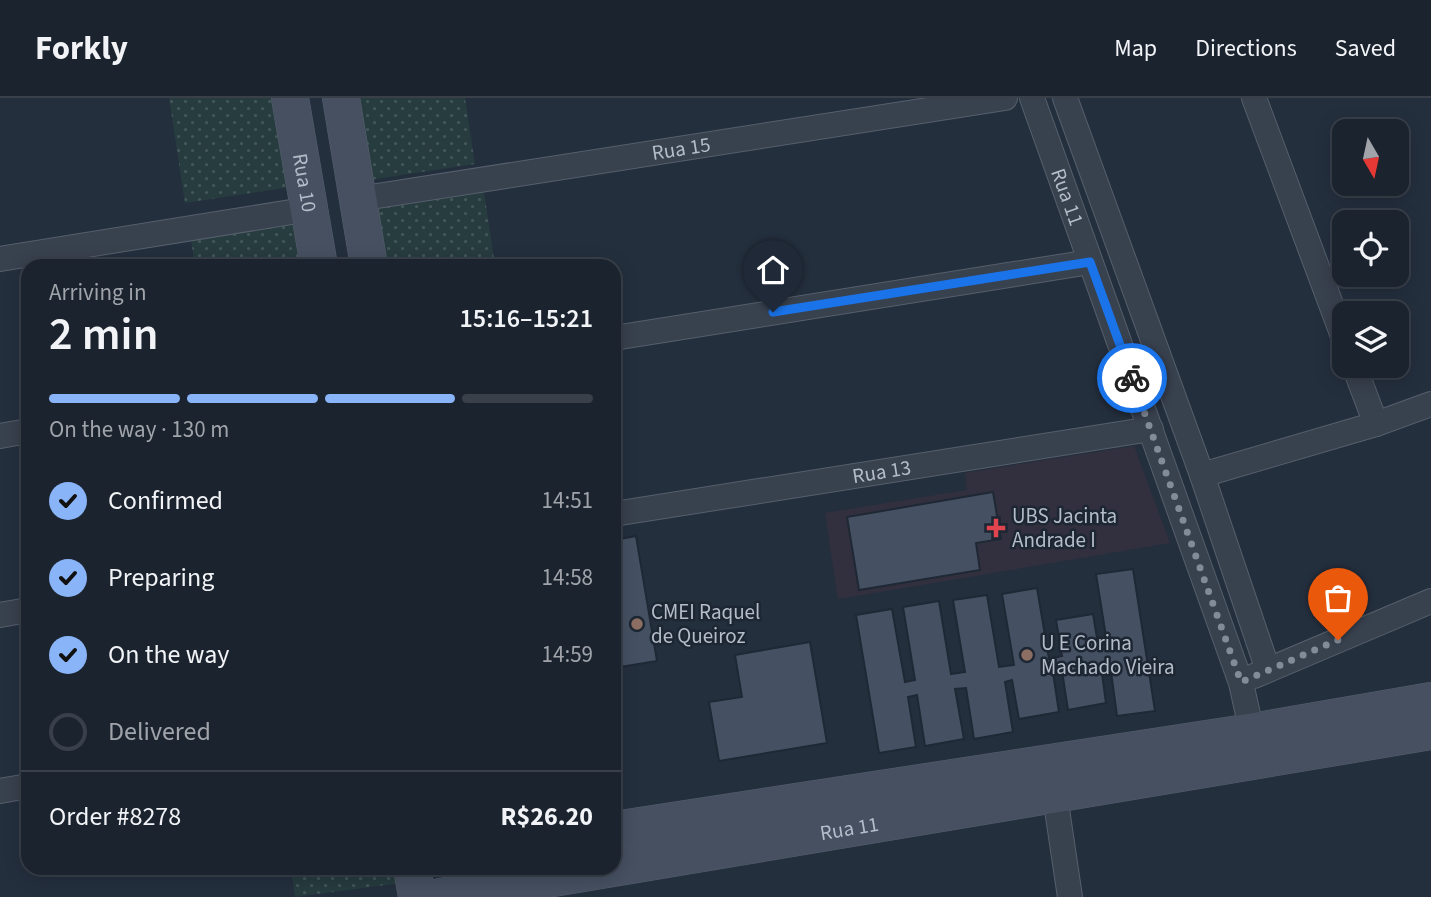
<!DOCTYPE html>
<html lang="en">
<head>
<meta charset="utf-8">
<style>
	:root { --surface:#1b232e; --page:#282f3a; --text:#f1f3f6; --muted:#a0a4aa; --line:#39404a; --accent:#8ab4f8 }
	body { margin:0; font-family:"Source Sans 3",sans-serif; background:var(--page); color:var(--text); height:100vh; display:flex; flex-direction:column; font-size:26px; white-space:nowrap }
	* { box-sizing:border-box; margin:0 }
	p { font-size:23px; color:var(--muted) }
	.icon { flex:none; width:38px; height:38px; fill:none; stroke:currentColor; stroke-width:2; stroke-linecap:round; stroke-linejoin:round }
	.map { position:relative; flex:1; overflow:hidden }
	.details { position:absolute; left:21px; top:161px; width:600px; height:616px; display:flex; flex-direction:column; background:var(--surface); border-radius:21px; box-shadow:0 4px 18px #0003,0 0 0 2px var(--line) }
	.details>* { flex:none }
	.needle { width:46px; rotate:171deg }
	.buttons { position:absolute; left:1332px; top:21px; display:grid; gap:14px }
	.buttons a { display:grid; place-items:center; width:77px; height:77px; border-radius:14px; background:var(--surface); box-shadow:0 4px 18px #0003,0 0 0 2px var(--line); font-size:35px }
	.pin { position:absolute; display:grid; place-items:center; width:60px; height:60px; color:#fff; margin:-72px -30px; border-radius:50% 50% 50% 0; rotate:-45deg; box-shadow:0 0 7px #0007 }
	.pin .icon { rotate:45deg }
	.courier { position:absolute; display:grid; place-items:center; width:70px; height:70px; margin:-35px; border:5px solid #1a73e8; border-radius:50%; background:#fff; color:#222; box-shadow:0 2px 9px #0007 }
	.head em { font-style:normal; font-weight:600 }
	.head div { display:flex; flex-direction:column-reverse }
	.head { display:flex; align-items:center; justify-content:space-between; height:119px; padding:0 28px }
	h1 { font-size:46px; font-weight:600; line-height:52px }
	.bar { display:grid; grid-template-columns:repeat(4,1fr); gap:10px 7px; align-content:center; height:84px; padding:0 28px }
	.bar i { height:9px; border-radius:5px; background:var(--line) }
	.bar .active { background:var(--accent) }
	.bar p { grid-column:span 4 }
	.line { display:flex; align-items:center; gap:18px; padding:0 28px; border-top:2px solid var(--line) }
	.line div { flex:1 }
	ol { padding:0 28px; list-style:none }
	li { display:flex; align-items:center; gap:21px; height:77px }
	li p { margin-inline-start:auto }
	li .icon { padding:7px; border-radius:50%; background:var(--accent); color:#111; stroke-width:4 }
	li:last-child { color:var(--muted) }
	li i { width:38px; height:38px; border:4px solid var(--line); border-radius:50% }
	header { display:flex; align-items:center; gap:42px; box-sizing:border-box; height:98px; padding:0 35px; background:var(--surface); border-bottom:2px solid var(--line) }
	header strong { font-size:33px }
	nav { display:flex; gap:38px; margin-inline-start:auto; font-size:24px }
	.map>svg:first-child { display:block }
	.medical { fill:#32303f }
	.grass { fill:url(#grass-dots) }
	.building { fill:#455162; stroke:#1f2835; stroke-width:2 }
	.lines { fill:none; stroke-linecap:round; stroke-linejoin:round }
	.street-casing { stroke:#565f6c; stroke-width:26 }
	.secondary-casing { stroke:#565f6c; stroke-width:38 }
	.street { stroke:#38414e; stroke-width:24 }
	.secondary { stroke:#465061; stroke-width:37 }
	.done { stroke:#828b98; stroke-width:7; stroke-dasharray:0 12.6 }
	.route { stroke:#1a73e8; stroke-width:9 }
	.health-dot { fill:#e0444e; stroke:#1d2633; stroke-width:2.5 }
	.education-dot { fill:#8d6e63; stroke:#1d2633; stroke-width:2.5 }
	.labels { text-anchor:middle; dominant-baseline:central; stroke-width:5; stroke-linejoin:round; paint-order:stroke }
	.street-label { font-size:21px; fill:#b4bcc9; stroke:#1d2633 }
	.poi-label { font-size:21px; fill:#b4bcc9; stroke:#1d2633; text-anchor:start }
</style>
</head>
<body>
<header>
<strong>Forkly</strong>
<nav><a>Map</a><a>Directions</a><a>Saved</a></nav>
</header>
<div class="map">
<svg width="1431" height="799" viewBox="0 0 1431 799">
	<defs>
		<pattern id="grass-dots" width="8" height="8" patternUnits="userSpaceOnUse" patternTransform="scale(1.75)"><rect width="8" height="8" fill="#263c3f"/><path d="M2 2h.1M6 6h.1" fill="none" stroke="#435659" stroke-width="1.8" stroke-linecap="round"/></pattern>
	</defs>
	<rect width="100%" height="100%" fill="#242f3e"/>
	<!-- medical -->
	<polygon class="medical" points="1134,348 1170,445 838,501 825,415 967,392 965,375"/>
	<!-- grass -->
	<g class="grass">
		<polygon points="169,0 277,0 291,89 185,105"/>
		<polygon points="357,0 465,0 475,66 369,82"/>
		<polygon points="483,87 495,168 387,168 377,103"/>
		<polygon points="295,119 303,168 195,168 190,135"/>
		<polygon points="291,770 399,770 401,785 295,799"/>
	</g>
	<!-- building -->
	<g class="building">
		<polygon points="993,394 1001,441 976,445 980,472 859,492 847,419"/>
		<polygon points="636,438 657,563 614,570 614,442"/>
		<polygon points="1133,471 1155,613 1117,618 1110,566 1101,568 1106,605 1068,612 1062,573 1053,575 1059,614 1019,621 1012,582 1005,584 1013,634 974,641 966,590 955,591 964,641 925,648 917,597 908,599 916,649 879,655 856,517 892,511 905,584 915,582 903,509 939,503 951,576 965,574 953,502 987,497 999,569 1014,567 1002,496 1037,490 1049,561 1062,558 1056,522 1093,516 1099,552 1108,551 1096,476"/>
		<polygon points="810,544 827,645 719,663 709,604 742,599 735,557"/>
	</g>
	<g class="lines">
		<!-- street casing -->
		<g class="street-casing">
			<g id="street">
				<path id="s1" d="M1032,0l209,585 14,63"/>
				<polyline points="1065,0 1202,377 1268,572"/>
				<polyline points="1254,0 1344,241"/>
				<path id="s2" d="M358,101l647,-101"/>
				<polyline points="0,161 310,111"/>
				<polyline points="614,240 1090,164"/>
				<polyline points="1354,268 1376,326"/>
				<polyline points="0,338 28,333"/>
				<polyline points="1202,377 1376,326 1431,306"/>
				<path id="s3" d="M614,416l537,-85"/>
				<polyline points="0,517 28,512"/>
				<polyline points="1254,578 1431,503"/>
				<polyline points="0,693 28,688"/>
				<polyline points="1055,698 1070,799"/>
			</g>
		</g>
		<!-- secondary casing -->
		<g class="secondary-casing">
			<g id="secondary">
				<path id="s4" d="M290,0l29,168"/>
				<polyline points="341,0 369,168"/>
				<polyline points="614,732 1252,634 1431,603"/>
				<polyline points="412,770 417,799"/>
				<path id="s5" d="M440,799l991,-166"/>
			</g>
		</g>
		<!-- street -->
		<use href="#street" class="street"/>
		<!-- secondary -->
		<use href="#secondary" class="secondary"/>
	</g>
	<g class="lines">
		<!-- done -->
		<polyline class="done" points="1132,280 1241,584 1338,542"/>
		<!-- route -->
		<polyline class="route" points="773,214 1090,164 1132,280"/>
	</g>
	<!-- markers -->
	<path class="health-dot" d="M992.5 419.5h7v7h7v7h-7v7h-7v-7h-7v-7h7z"/>
	<g class="education-dot">
		<circle cx="637" cy="526" r="7"/>
		<circle cx="1027" cy="557" r="7"/>
	</g>
	<g class="labels">
		<!-- street labels -->
		<g class="street-label">
			<text stroke="none"><textPath href="#s2" startOffset="327">Rua 15</textPath></text>
			<text stroke="none"><textPath href="#s4" startOffset="86">Rua 10</textPath></text>
			<text stroke="none"><textPath href="#s1" startOffset="105">Rua 11</textPath></text>
			<text stroke="none"><textPath href="#s3" startOffset="271">Rua 13</textPath></text>
			<text stroke="none"><textPath href="#s5" startOffset="415">Rua 11</textPath></text>
		</g>
		<!-- poi labels -->
		<g class="poi-label">
			<text x="1012" y="418">UBS Jacinta<tspan x="1012" dy="24">Andrade I</tspan></text>
			<text x="651" y="514">CMEI Raquel<tspan x="651" dy="24">de Queiroz</tspan></text>
			<text x="1041" y="545">U E Corina<tspan x="1041" dy="24">Machado Vieira</tspan></text>
		</g>
	</g>
</svg>
<div class="buttons">
<a><svg class="needle" viewBox="-14 -14 28 28"><path d="M0-13l5 13h-10z" fill="#e53935"/><path d="M0 13l5-13h-10z" fill="#a0a4aa"/></svg></a>
<a><svg class="icon" aria-label="locate" viewBox="0 0 24 24"><circle cx="12" cy="12" r="6"/><path d="M12 2v4M12 18v4M2 12h4M18 12h4"/></svg></a>
<a><svg class="icon" aria-label="layers" viewBox="0 0 24 24"><path d="M12 4l9 5-9 5-9-5zM3 14l9 5 9-5"/></svg></a>
</div>
<div class="pin" style="left:1338px;top:542px;background:#ea580c"><svg class="icon" aria-label="bag" viewBox="0 0 24 24"><path d="M5 8h14l-1 12H6zM9 8a3 3 0 0 1 6 0"/></svg></div>
<div class="pin" style="left:773px;top:214px;background:#1f2937"><svg class="icon" aria-label="home" viewBox="0 0 24 24"><path d="M3 11l9-7 9 7M6 9v11h12V9"/></svg></div>
<div class="courier" style="left:1132px;top:280px"><svg class="icon" aria-label="bike" viewBox="0 0 24 24"><circle cx="6" cy="16" r="4"/><circle cx="18" cy="16" r="4"/><path d="M6 16l4-8h5l3 8M10 8l3 8H6M13 5h3"/></svg></div>
<section class="details">
<div class="head"><div><h1>2 min</h1><p>Arriving in</p></div><em>15:16–15:21</em></div>
<div class="bar"><i class="active"></i><i class="active"></i><i class="active"></i><i></i><p>On the way · 130 m</p></div>
<ol>
<li><svg class="icon" aria-label="check" viewBox="0 0 24 24"><path d="M5 12l5 5 9-10"/></svg>Confirmed<p>14:51</p></li>
<li><svg class="icon" aria-label="check" viewBox="0 0 24 24"><path d="M5 12l5 5 9-10"/></svg>Preparing<p>14:58</p></li>
<li><svg class="icon" aria-label="check" viewBox="0 0 24 24"><path d="M5 12l5 5 9-10"/></svg>On the way<p>14:59</p></li>
<li><i></i>Delivered</li>
</ol>
<div class="line" style="height:91px"><div>Order #8278</div><b>R$26.20</b></div>
</section>
</div>
</body>
</html>
